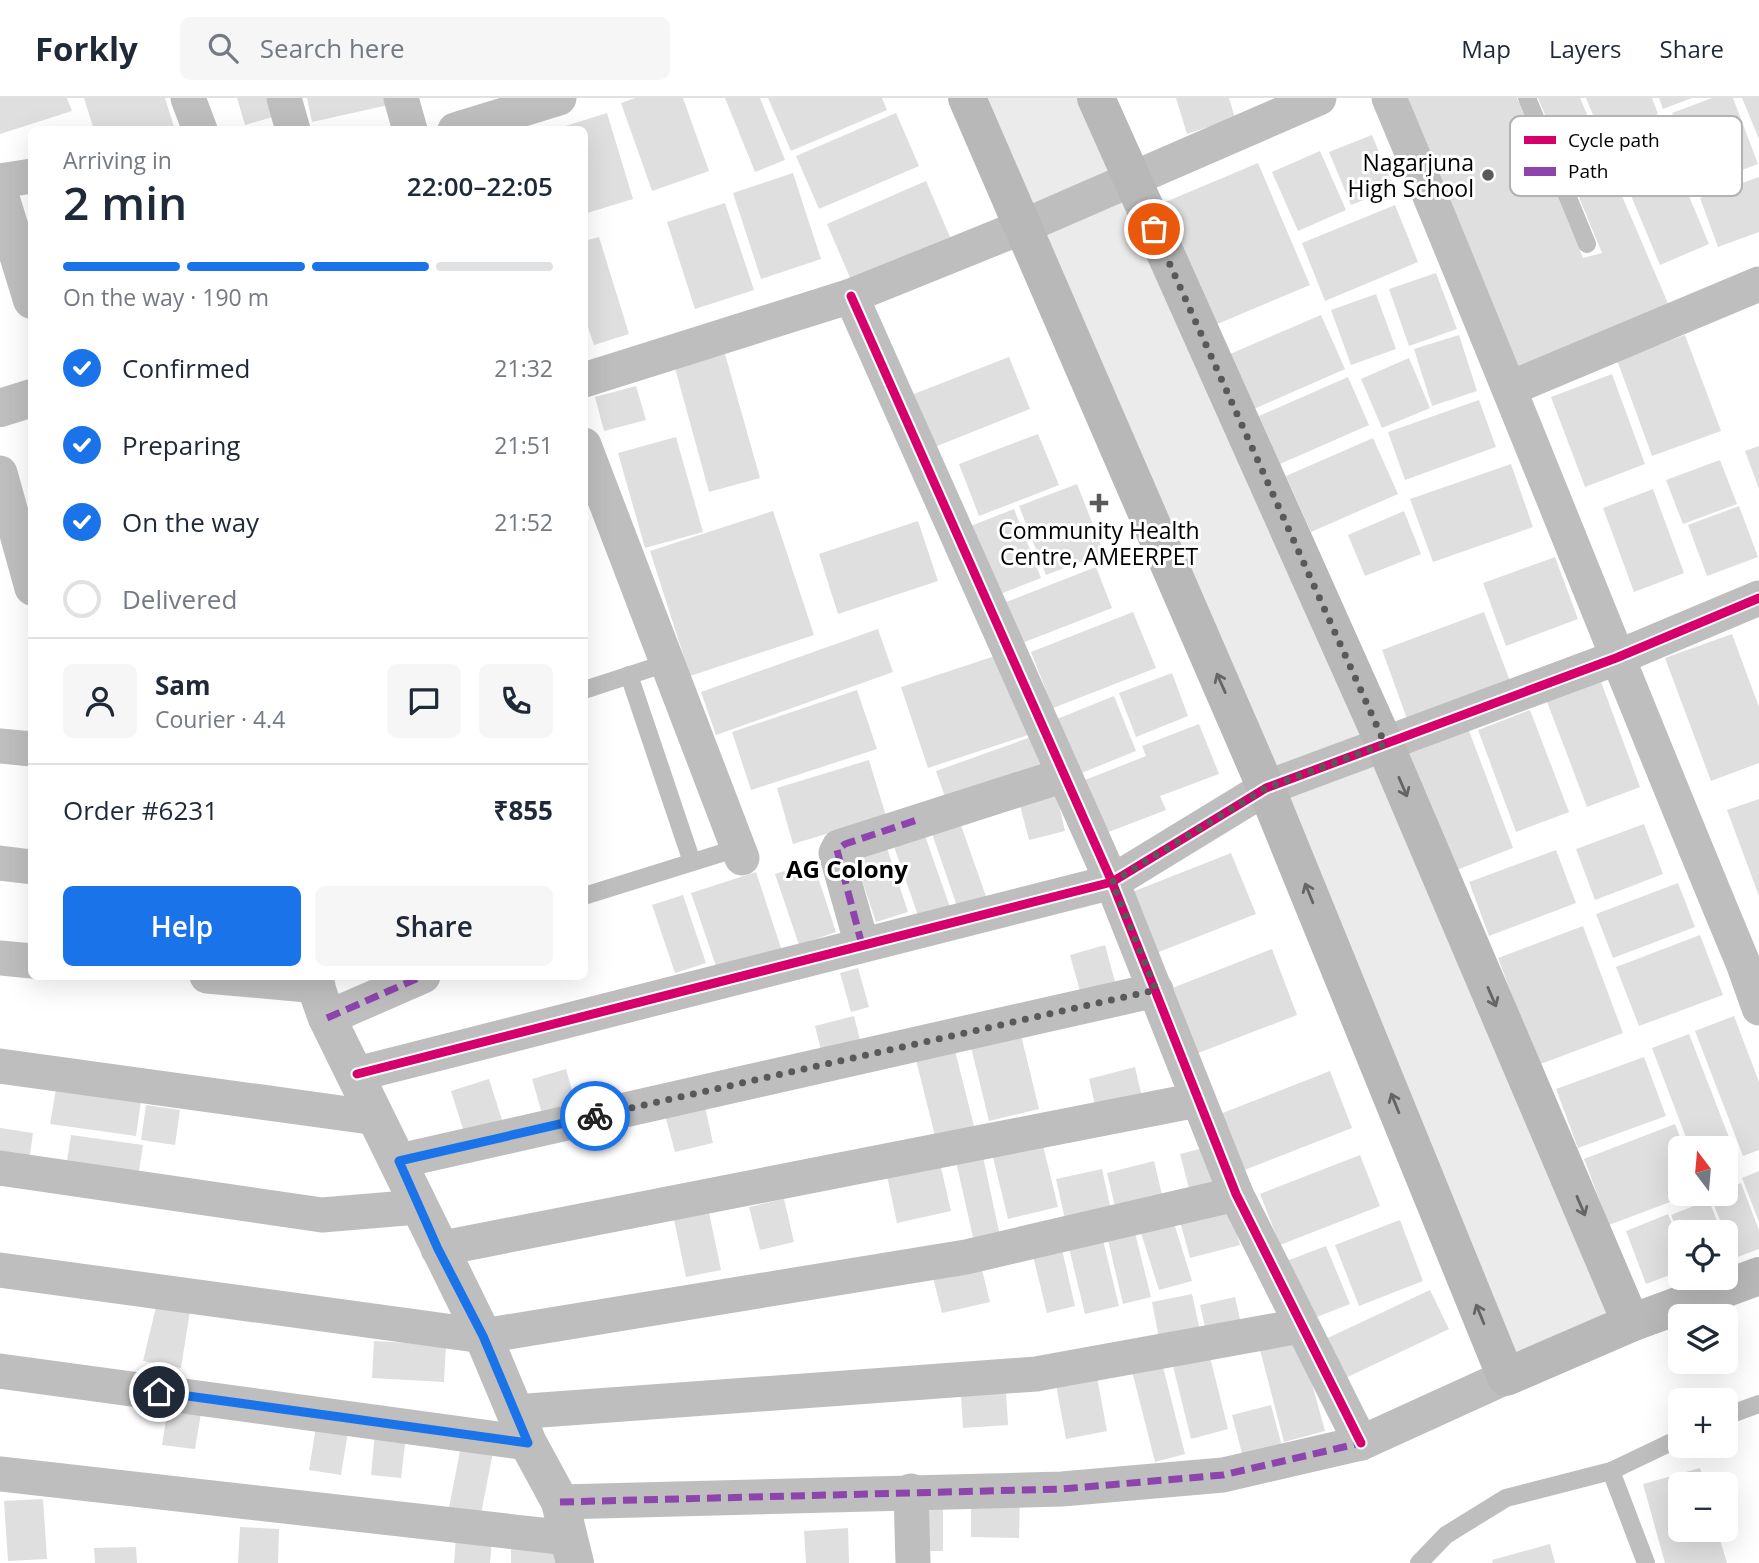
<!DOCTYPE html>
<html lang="en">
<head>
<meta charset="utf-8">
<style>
	:root { --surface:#fff; --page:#f6f6f7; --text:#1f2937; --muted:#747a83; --line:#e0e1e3; --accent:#1a73e8 }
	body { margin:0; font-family:"Open Sans",sans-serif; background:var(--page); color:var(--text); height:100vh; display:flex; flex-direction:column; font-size:26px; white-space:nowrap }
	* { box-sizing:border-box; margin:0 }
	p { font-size:23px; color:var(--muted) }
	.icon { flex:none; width:38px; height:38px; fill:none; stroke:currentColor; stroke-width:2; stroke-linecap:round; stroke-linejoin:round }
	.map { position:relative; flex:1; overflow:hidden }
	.panel { position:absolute; left:28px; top:28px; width:560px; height:854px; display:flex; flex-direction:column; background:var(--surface); border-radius:10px; box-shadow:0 7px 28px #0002 }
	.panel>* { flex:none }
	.needle { width:46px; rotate:344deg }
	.buttons { position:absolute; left:1668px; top:1038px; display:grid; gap:14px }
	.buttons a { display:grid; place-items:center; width:70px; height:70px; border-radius:10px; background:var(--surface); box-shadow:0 7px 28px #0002; font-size:35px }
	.pin { position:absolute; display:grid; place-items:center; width:60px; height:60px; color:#fff; margin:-30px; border:4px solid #fff; border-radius:50%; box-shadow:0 2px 7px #0007 }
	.courier { position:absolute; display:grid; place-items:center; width:70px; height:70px; margin:-35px; border:5px solid #1a73e8; border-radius:50%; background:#fff; color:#222; box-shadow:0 2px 9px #0007 }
	.headline em { font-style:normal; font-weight:600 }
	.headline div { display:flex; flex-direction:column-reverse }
	.headline { display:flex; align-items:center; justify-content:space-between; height:119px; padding:0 35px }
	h1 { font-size:46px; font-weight:600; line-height:52px }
	.bar { display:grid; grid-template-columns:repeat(4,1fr); gap:10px 7px; align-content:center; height:84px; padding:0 35px }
	.bar i { height:9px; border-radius:5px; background:var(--line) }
	.bar .active { background:var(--accent) }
	.bar p { grid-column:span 4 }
	.line { display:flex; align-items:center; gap:18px; padding:0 35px; border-top:2px solid var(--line) }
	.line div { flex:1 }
	.round { display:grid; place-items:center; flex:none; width:74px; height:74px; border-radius:10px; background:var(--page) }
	ol { padding:0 35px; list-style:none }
	li { display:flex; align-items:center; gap:21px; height:77px }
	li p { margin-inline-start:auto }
	li .icon { padding:7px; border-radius:50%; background:var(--accent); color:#fff; stroke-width:4 }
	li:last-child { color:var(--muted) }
	li i { width:38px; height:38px; border:4px solid var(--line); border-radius:50% }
	.cta { display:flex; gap:14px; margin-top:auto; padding:14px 35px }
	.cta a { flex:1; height:80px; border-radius:10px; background:var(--accent); color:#fff; font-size:28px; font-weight:600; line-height:80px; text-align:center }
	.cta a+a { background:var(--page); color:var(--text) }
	header { display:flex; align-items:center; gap:42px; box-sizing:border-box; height:98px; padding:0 35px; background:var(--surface); border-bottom:2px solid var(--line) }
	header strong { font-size:33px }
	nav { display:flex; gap:38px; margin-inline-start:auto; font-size:24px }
	.search { width:490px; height:63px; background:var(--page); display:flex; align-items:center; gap:18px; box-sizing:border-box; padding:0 24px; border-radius:10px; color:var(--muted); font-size:26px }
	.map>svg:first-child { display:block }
	.green { fill:#ebebeb }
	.building { fill:#dfdfdf }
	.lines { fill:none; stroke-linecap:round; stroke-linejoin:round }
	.service { stroke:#bebebe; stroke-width:18 }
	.minor { stroke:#bebebe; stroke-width:35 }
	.tertiary { stroke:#bebebe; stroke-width:38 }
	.secondary { stroke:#b8b8b8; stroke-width:38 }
	.quiet { stroke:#8e44ad; stroke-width:7; stroke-dasharray:14 7; stroke-linecap:butt }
	.cycleway-casing { stroke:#fff; stroke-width:13 }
	.cycleway { stroke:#d6006c; stroke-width:9 }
	.oneway { stroke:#656565 }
	.done { stroke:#595959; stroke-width:7; stroke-dasharray:0 12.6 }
	.route { stroke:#1a73e8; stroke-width:9 }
	.poi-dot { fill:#595959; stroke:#fff; stroke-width:2.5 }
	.labels { text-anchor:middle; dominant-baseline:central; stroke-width:6; stroke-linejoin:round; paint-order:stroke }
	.poi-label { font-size:23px; fill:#000; stroke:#fff; text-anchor:end }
	.neighbourhood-label { font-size:24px; font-weight:bold; fill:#000; stroke:#fff }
	.key { fill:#fff; stroke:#b2b2b2; stroke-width:2 }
	.key-label { font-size:19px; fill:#000 }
</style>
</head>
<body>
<header>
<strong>Forkly</strong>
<div class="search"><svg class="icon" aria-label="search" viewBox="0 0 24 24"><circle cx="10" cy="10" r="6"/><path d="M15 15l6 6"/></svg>Search here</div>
<nav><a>Map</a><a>Layers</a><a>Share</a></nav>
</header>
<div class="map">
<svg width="1759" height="1465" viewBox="0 0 1759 1465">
	<rect width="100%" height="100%" fill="#fff"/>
	<!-- green -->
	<polygon class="green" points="967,0 1096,0 1631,1225 1506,1279"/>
	<!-- building -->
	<g class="building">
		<polygon points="0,0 67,0 72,13 0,36"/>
		<polygon points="84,0 165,0 175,32 94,32"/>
		<polygon points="237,0 279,0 283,16 245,27"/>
		<polygon points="307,0 392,0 393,6 312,24"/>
		<polygon points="635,0 683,0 709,73 652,93 621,5"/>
		<polygon points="725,0 760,0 785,62 755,74"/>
		<polygon points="768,0 882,0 887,12 791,53"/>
		<polygon points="1176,0 1229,0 1235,20 1187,36"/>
		<polygon points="1394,0 1517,0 1583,160 1602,155 1538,0 1580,0 1673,217 1518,284"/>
		<polygon points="1586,0 1652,0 1658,16 1602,39"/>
		<polygon points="1659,0 1692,0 1663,11"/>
		<polygon points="1712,0 1733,0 1758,66 1699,88 1672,15"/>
		<polygon points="1742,0 1759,0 1759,41"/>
		<polygon points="607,15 633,101 584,116 584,32 556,31"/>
		<polygon points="896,15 919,68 819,111 796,58"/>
		<polygon points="1658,24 1709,146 1660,167 1609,45"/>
		<polygon points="1372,37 1394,90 1351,107 1329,54"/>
		<polygon points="1320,53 1346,112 1298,133 1272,74"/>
		<polygon points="1258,65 1310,187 1215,227 1163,105"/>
		<polygon points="793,75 821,161 761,181 733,95"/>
		<polygon points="1759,79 1759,134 1718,149 1700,100"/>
		<polygon points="926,83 950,139 851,182 827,126"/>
		<polygon points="725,105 754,192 695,211 667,124"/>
		<polygon points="1395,107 1418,164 1325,203 1302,145"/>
		<polygon points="599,139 629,236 594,247 584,217 584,143"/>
		<polygon points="1436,175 1457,231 1409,248 1389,191"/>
		<polygon points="1376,196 1396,251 1351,267 1331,212"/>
		<polygon points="1321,217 1345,271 1254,311 1230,256"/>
		<polygon points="1459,237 1477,293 1432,308 1414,251"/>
		<polygon points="1685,237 1721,333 1652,358 1617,262"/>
		<polygon points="725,256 760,380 709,394 675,270"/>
		<polygon points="1009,259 1030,311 927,352 906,299"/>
		<polygon points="1409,260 1430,310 1382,330 1361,281"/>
		<polygon points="1612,276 1645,366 1585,389 1551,299"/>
		<polygon points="1348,279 1369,327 1280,366 1259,318"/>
		<polygon points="636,288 646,322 604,333 595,299"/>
		<polygon points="1479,302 1496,349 1405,382 1388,334"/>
		<polygon points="1038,336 1059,387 979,418 959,366"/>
		<polygon points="676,339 703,434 645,450 618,355"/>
		<polygon points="1373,340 1398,396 1311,434 1286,378"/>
		<polygon points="1759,348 1759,391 1745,353"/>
		<polygon points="1720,362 1737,406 1683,426 1666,382"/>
		<polygon points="1511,366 1533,429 1433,464 1410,401"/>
		<polygon points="1077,386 1104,455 1046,477 1019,408"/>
		<polygon points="1653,391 1684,475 1634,494 1603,410"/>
		<polygon points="1739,408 1758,459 1707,478 1688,427"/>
		<polygon points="1014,411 1041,480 990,500 963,431"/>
		<polygon points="773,413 814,537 690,578 650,453"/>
		<polygon points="1404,413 1421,456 1365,478 1348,437"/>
		<polygon points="918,423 938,483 838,516 819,456"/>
		<polygon points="1555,459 1578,521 1506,548 1483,485"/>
		<polygon points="1096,469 1112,510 1017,547 1001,506"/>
		<polygon points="1133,514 1156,570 1053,610 1031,554"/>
		<polygon points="1484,514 1513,591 1410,629 1382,552"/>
		<polygon points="878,531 893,574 716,637 701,594"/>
		<polygon points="1732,536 1759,609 1759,665 1711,683 1665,560"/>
		<polygon points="1004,555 1031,636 928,670 901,589"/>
		<polygon points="1172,575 1188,618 1136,639 1119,595"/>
		<polygon points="1600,581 1640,689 1587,709 1546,601"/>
		<polygon points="857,592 877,651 751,692 732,634"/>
		<polygon points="1114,598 1136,653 1074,678 1052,623"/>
		<polygon points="1530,612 1569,714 1516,734 1478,632"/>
		<polygon points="1199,626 1219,676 1160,698 1166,712 1106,735 1085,682 1146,658 1142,648"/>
		<polygon points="1468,630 1513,750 1449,775 1403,654"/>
		<polygon points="1031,639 1041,666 945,699 936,673"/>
		<polygon points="869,662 886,718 793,746 777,690"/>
		<polygon points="1054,686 1065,733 1029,742 1017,696"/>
		<polygon points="1759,701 1759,798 1727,712"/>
		<polygon points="957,716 988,804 959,814 929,727"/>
		<polygon points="1644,726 1663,776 1595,802 1576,751"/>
		<polygon points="923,732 951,812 920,823 892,743"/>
		<polygon points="885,744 908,814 876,824 853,755"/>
		<polygon points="1556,752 1576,805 1489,838 1469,784"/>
		<polygon points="1231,755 1256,816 1151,857 1127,796"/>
		<polygon points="813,764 836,834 799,847 775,776"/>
		<polygon points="756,774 782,853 718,874 691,795"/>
		<polygon points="1678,785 1695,829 1613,860 1596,816"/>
		<polygon points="683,797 706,865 675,875 652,807"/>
		<polygon points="1583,828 1623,935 1538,967 1498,860"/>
		<polygon points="1700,837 1723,897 1639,928 1616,869"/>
		<polygon points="1105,847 1118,895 1083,904 1070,857"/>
		<polygon points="1272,851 1297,917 1193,957 1167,892"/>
		<polygon points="858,870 869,909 851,914 840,875"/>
		<polygon points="854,918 863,954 824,964 815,928"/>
		<polygon points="1734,918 1759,984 1759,1052 1743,1058 1695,933"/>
		<polygon points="1020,933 1039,1011 989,1023 970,945"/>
		<polygon points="1689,936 1737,1060 1726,1064 1726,1050 1690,1050 1652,950"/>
		<polygon points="954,949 974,1028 935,1038 915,958"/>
		<polygon points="1644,959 1666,1018 1578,1050 1556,991"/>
		<polygon points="1135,969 1144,1008 1098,1019 1089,981"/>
		<polygon points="566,971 577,1009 543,1019 532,981"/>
		<polygon points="1330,973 1352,1030 1242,1073 1220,1016"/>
		<polygon points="489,981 502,1022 464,1034 451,993"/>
		<polygon points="56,991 141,1003 136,1038 50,1026"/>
		<polygon points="704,1004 713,1045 675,1054 664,1013"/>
		<polygon points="146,1007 180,1012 175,1047 141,1042"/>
		<polygon points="1675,1026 1684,1050 1680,1050 1680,1096 1691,1096 1609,1127 1584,1061"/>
		<polygon points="0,1030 33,1035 28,1071 0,1067"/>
		<polygon points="1040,1035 1058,1109 1008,1121 990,1047"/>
		<polygon points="71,1037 143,1047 137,1086 65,1076"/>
		<polygon points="1211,1048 1223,1094 1192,1102 1180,1056"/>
		<polygon points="982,1054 1000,1138 974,1144 955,1059"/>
		<polygon points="1360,1057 1380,1108 1280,1147 1260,1096"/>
		<polygon points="939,1061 951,1113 897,1125 886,1073"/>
		<polygon points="1154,1063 1164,1105 1117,1117 1107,1075"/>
		<polygon points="1102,1071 1112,1116 1066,1126 1056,1081"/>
		<polygon points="1759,1073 1759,1124 1742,1080"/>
		<polygon points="1741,1085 1759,1132 1759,1151 1735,1160 1710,1097 1726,1096 1726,1091"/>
		<polygon points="784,1101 794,1144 760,1152 749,1109"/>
		<polygon points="1228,1102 1240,1147 1190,1160 1178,1116"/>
		<polygon points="1709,1102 1721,1134 1680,1134 1680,1139 1671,1117"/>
		<polygon points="707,1105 721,1172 686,1179 672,1112"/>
		<polygon points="1668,1116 1680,1145 1680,1173 1646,1186 1626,1133"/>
		<polygon points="1400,1122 1423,1183 1359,1208 1335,1147"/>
		<polygon points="1174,1125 1192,1183 1159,1192 1141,1135"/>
		<polygon points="1134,1131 1151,1199 1123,1206 1107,1138"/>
		<polygon points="1102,1138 1119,1208 1085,1216 1068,1146"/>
		<polygon points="1061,1147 1075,1208 1047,1215 1032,1154"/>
		<polygon points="1326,1148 1350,1206 1304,1224 1281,1165"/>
		<polygon points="981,1168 990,1204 942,1215 933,1179"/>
		<polygon points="1430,1192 1449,1231 1335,1285 1317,1245"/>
		<polygon points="1192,1196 1202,1242 1161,1250 1152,1204"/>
		<polygon points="1235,1199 1243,1234 1208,1242 1200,1207"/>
		<polygon points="156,1209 190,1213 181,1270 143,1263"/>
		<polygon points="1299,1238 1325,1333 1284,1344 1259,1248"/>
		<polygon points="374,1243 446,1247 444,1284 372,1280"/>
		<polygon points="1209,1255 1228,1331 1191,1341 1172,1264"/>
		<polygon points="1162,1265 1185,1356 1155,1364 1132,1273"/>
		<polygon points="1097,1279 1107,1333 1066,1341 1056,1287"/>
		<polygon points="1006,1295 1008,1327 963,1330 961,1298"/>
		<polygon points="1271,1307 1284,1356 1245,1367 1232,1317"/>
		<polygon points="168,1310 201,1315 195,1351 162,1347"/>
		<polygon points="316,1329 348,1334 341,1377 309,1372"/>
		<polygon points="375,1335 406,1338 401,1380 371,1377"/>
		<polygon points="461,1348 493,1354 480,1421 448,1415"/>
		<polygon points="1700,1370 1705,1386 1680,1386 1680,1432 1717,1432 1727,1465 1665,1465 1643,1386"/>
		<rect x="918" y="1397" width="25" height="56"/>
		<polygon points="971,1397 1020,1398 1019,1440 971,1439"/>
		<polygon points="43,1401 47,1461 8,1463 4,1403"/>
		<polygon points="240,1429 279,1431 278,1465 238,1465"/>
		<polygon points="848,1430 849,1465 806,1465 804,1433"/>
		<polygon points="456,1440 492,1443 490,1465 454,1465"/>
		<polygon points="1550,1446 1555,1465 1493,1465 1492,1462"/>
		<polygon points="136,1449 137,1465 95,1465 94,1450"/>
		<polygon points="559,1449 560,1465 511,1465 511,1450"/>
	</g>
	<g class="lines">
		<!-- service -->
		<g class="service">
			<polyline points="1527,0 1587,146"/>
			<polyline points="629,577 692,764"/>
			<polyline points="584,592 667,565"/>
			<polyline points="584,798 738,750"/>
			<polyline points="1726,1318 1759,1306"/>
			<polyline points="1611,1373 1680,1340"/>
			<polyline points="1419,1465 1446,1437 1506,1400 1611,1373 1646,1465"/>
		</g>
		<!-- minor -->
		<g class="minor">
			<polyline points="188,0 200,32"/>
			<polyline points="284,0 293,32"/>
			<polyline points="401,0 410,32"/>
			<path d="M1389,0c121,287 234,578 354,865l16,45"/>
			<polyline points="455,32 559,0"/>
			<polyline points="0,83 32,78"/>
			<polyline points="851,198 1112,784 1236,1096 1361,1345"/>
			<polyline points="584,282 851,198 1022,129 1319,0"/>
			<polyline points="1511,290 1759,186"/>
			<polyline points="584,347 742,760"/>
			<polyline points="0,375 32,490"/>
			<polyline points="0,648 32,651"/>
			<polyline points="0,765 32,769"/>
			<polyline points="862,847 836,755 839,749 1064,677"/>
			<polyline points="0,860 32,863"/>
			<polyline points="207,878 318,888"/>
			<polyline points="327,920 423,878"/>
			<polyline points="0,968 377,1020"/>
			<polyline points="357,976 1112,784 1266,690 1616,560 1759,500"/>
			<polyline points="399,1063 1156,892"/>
			<polyline points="0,1070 322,1117 418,1109"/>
			<polyline points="438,1151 1197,1002"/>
			<polyline points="0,1172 483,1238 966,1159 1236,1096"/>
			<polyline points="0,1273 528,1345"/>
			<polyline points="514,1314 1036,1276 1300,1228"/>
			<polyline points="0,1376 568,1440"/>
			<polyline points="911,1393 913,1465"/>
			<polyline points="560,1404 1062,1391 1223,1377 1361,1345 1506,1279"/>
		</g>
		<!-- tertiary -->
		<g class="tertiary">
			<polyline points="0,98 32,202"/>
			<polyline points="0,310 32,300"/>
			<polyline points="312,878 327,920 483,1238 528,1345 560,1404 575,1465"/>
		</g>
		<!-- secondary -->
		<g class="secondary">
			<polyline points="967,0 1266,690 1506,1279 1631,1225 1759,1178"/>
			<polyline points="1096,0 1385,647 1631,1225"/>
		</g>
		<!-- quiet -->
		<g class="quiet">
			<polyline points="862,847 837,752 845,746 920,721"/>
			<polyline points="327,920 423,878"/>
			<polyline points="560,1404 1062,1391 1223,1377 1361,1345"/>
		</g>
		<!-- cycleway casing -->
		<g class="cycleway-casing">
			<g id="cycleway">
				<polyline points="851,198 1112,784 1236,1096 1361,1345"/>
				<polyline points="357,976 1112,784 1266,690 1616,560 1759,500"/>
			</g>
		</g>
		<!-- cycleway -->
		<use href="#cycleway" class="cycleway"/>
	</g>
	<!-- one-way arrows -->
	<defs><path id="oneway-shaft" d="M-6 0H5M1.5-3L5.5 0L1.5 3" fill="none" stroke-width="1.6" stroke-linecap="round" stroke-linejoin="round" transform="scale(1.75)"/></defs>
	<g class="oneway">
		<use href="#oneway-shaft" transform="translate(1221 585) rotate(-114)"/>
		<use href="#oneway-shaft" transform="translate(1403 689) rotate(67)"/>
		<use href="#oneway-shaft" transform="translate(1309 795) rotate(-112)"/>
		<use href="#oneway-shaft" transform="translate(1492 899) rotate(67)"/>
		<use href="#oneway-shaft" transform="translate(1395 1005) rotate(-112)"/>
		<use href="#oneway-shaft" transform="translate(1581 1108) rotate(67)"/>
		<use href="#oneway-shaft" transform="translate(1480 1216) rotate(-112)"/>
	</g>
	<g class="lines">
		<!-- done -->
		<polyline class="done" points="595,1018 1156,892 1112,784 1266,690 1385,646 1154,131"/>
		<!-- route -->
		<polyline class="route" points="159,1294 528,1345 483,1238 438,1151 399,1063 595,1018"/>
	</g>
	<!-- markers -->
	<g class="poi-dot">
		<circle cx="1488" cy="77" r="7"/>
		<path d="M1095.5 394.5h7v7h7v7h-7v7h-7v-7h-7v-7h7z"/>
	</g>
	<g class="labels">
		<!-- poi labels -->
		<g class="poi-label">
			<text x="1474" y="64">Nagarjuna<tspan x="1474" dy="26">High School</tspan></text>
			<text x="1099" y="432" text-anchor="middle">Community Health<tspan x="1099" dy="26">Centre, AMEERPET</tspan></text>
		</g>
		<!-- neighbourhood labels -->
		<g class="neighbourhood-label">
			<text x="847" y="770">AG Colony</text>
		</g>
	</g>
	<!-- legend -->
	<rect x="1510" y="18" width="232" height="80" rx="10" class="key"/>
	<rect x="1524" y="38" width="32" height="8" fill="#d6006c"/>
	<rect x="1524" y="69" width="32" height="9" fill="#8e44ad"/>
	<g class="key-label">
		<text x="1568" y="49">Cycle path</text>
		<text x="1568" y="80">Path</text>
	</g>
</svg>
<div class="buttons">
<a><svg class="needle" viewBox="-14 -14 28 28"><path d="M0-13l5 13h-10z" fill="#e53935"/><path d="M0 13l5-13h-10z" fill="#747a83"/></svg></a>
<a><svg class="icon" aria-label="locate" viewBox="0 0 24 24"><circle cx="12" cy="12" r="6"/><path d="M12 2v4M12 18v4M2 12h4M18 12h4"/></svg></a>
<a><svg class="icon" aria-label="layers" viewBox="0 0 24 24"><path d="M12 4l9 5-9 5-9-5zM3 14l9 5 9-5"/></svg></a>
<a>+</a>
<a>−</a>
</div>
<div class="pin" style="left:1154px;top:131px;background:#ea580c"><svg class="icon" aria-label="bag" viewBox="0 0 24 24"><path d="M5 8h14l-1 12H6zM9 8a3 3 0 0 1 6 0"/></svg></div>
<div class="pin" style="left:159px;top:1294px;background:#1f2937"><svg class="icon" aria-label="home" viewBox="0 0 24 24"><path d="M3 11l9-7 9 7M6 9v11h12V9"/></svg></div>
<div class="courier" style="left:595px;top:1018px"><svg class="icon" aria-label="bike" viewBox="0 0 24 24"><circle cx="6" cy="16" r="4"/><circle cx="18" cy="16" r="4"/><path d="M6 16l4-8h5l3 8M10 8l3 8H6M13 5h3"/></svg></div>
<section class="panel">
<div class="headline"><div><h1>2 min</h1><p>Arriving in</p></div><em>22:00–22:05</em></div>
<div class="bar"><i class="active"></i><i class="active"></i><i class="active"></i><i></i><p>On the way · 190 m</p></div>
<ol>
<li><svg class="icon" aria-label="check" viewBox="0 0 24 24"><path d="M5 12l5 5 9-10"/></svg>Confirmed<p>21:32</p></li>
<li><svg class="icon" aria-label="check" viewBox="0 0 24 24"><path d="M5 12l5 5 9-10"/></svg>Preparing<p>21:51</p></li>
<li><svg class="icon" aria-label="check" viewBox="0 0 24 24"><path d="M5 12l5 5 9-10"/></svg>On the way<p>21:52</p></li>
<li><i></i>Delivered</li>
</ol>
<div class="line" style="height:126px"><a class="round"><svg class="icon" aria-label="person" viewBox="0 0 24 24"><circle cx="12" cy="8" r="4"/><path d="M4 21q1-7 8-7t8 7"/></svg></a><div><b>Sam</b><p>Courier · 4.4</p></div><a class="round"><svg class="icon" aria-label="chat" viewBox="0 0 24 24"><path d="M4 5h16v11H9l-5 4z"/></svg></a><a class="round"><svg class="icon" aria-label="phone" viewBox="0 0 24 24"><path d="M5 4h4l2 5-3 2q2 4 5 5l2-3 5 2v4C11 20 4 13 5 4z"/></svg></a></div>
<div class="line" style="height:91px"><div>Order #6231</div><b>₹855</b></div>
<div class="cta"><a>Help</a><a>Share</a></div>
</section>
</div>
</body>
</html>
